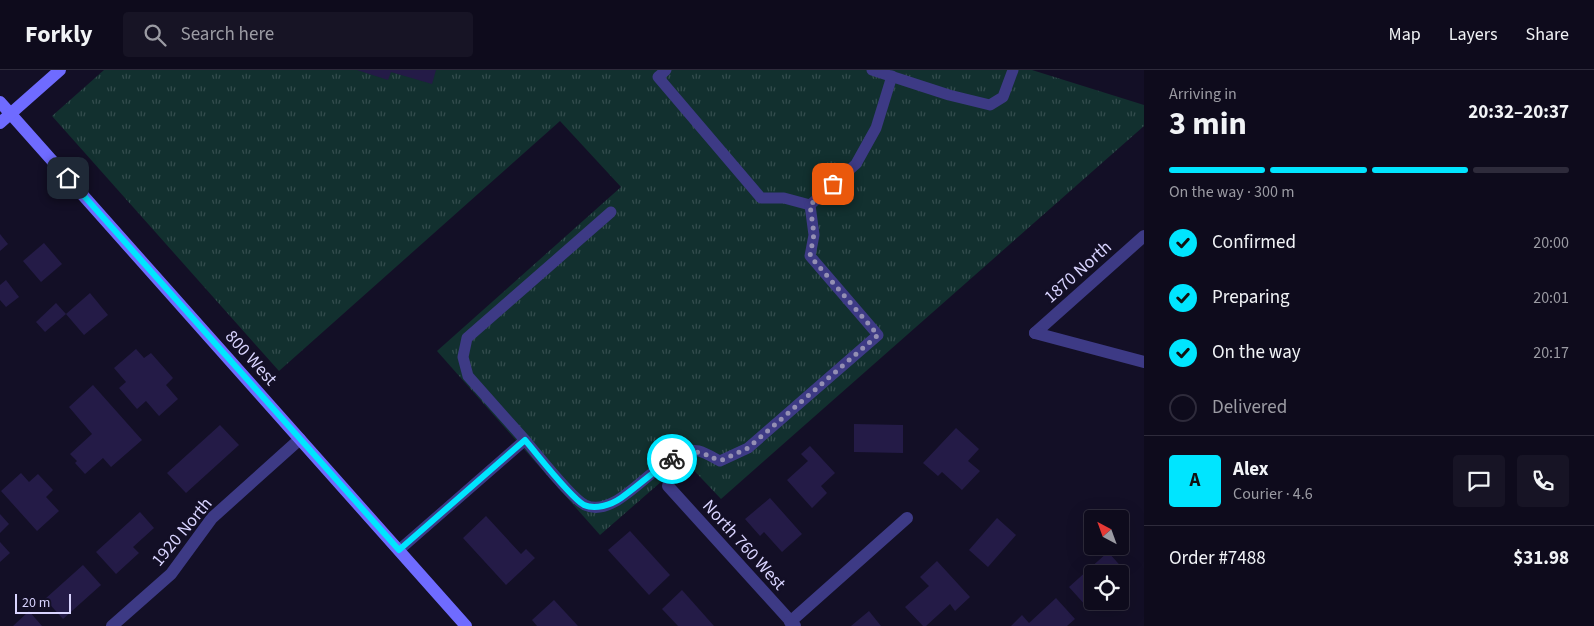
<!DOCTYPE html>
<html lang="en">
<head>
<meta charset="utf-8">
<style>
	:root { --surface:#0e0b1c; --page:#171425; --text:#f1f3f6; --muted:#9b9ba3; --line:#2e2b3b; --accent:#00e5ff }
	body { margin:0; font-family:"Source Sans 3",sans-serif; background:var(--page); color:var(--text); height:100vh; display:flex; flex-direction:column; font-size:19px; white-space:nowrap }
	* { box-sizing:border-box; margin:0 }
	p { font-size:16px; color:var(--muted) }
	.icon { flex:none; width:28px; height:28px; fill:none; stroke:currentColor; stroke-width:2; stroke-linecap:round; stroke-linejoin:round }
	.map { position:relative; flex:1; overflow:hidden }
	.drawer { display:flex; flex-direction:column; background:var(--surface); width:450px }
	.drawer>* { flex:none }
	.needle { width:32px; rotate:319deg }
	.buttons { position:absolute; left:1084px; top:440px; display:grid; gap:10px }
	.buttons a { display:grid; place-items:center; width:45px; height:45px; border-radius:5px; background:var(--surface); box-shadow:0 5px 20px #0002,0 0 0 1px var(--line); font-size:25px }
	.scale { position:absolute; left:15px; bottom:12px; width:56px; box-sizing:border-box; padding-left:5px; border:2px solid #d9d4ff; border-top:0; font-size:14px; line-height:18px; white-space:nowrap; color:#d9d4ff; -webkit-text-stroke:4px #130f26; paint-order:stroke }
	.pin { position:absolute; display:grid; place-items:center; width:42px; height:42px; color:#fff; margin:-21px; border-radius:10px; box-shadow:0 2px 8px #0006 }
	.courier { position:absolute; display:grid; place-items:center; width:50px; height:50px; margin:-25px; border:4px solid #00e5ff; border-radius:50%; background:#fff; color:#222; box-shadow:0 1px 6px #0007 }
	.summary em { font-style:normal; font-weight:700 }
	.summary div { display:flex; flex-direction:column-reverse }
	.summary { display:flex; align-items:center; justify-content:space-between; height:85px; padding:0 25px }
	h1 { font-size:32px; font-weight:700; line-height:38px }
	.bar { display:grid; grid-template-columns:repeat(4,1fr); gap:8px 5px; align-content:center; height:60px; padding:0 25px }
	.bar i { height:6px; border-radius:4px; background:var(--line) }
	.bar .on { background:var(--accent) }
	.bar p { grid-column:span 4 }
	.line { display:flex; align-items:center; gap:12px; padding:0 25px; border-top:1px solid var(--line) }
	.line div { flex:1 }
	.round { display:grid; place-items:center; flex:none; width:52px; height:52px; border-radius:5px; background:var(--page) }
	ol { padding:0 25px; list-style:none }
	li { display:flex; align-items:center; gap:15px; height:55px }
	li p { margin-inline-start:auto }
	li .icon { padding:5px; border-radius:50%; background:var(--accent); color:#111; stroke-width:4 }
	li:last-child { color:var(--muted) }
	li i { width:28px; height:28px; border:2px solid var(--line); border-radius:50% }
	header { display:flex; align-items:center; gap:30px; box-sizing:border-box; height:70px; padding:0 25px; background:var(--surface); border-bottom:1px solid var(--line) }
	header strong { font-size:24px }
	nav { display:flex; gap:28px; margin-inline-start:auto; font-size:18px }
	.search { width:350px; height:45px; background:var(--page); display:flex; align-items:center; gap:12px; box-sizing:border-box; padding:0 18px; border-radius:5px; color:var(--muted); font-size:19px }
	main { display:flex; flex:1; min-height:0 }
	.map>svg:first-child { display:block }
	.grass { fill:url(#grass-tufts) }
	.building { fill:#241b47 }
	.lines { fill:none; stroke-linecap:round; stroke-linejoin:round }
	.lane { stroke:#3d3a85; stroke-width:11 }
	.street { stroke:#3d3a85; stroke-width:12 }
	.secondary { stroke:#6f6bff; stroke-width:12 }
	.done { stroke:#948fb3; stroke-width:5; stroke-dasharray:0 9 }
	.route { stroke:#00e5ff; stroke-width:6 }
	.labels { text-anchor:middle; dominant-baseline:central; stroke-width:5; stroke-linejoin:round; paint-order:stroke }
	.street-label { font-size:18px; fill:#d9d4ff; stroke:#130f26 }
</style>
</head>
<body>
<header>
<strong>Forkly</strong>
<div class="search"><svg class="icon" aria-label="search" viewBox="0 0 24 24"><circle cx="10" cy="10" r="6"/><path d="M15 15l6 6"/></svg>Search here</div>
<nav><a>Map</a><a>Layers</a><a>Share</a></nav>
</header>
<main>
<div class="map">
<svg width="1144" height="556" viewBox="0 0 1144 556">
	<defs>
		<pattern id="grass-tufts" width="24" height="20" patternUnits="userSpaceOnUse" patternTransform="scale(1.25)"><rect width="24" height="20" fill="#12302f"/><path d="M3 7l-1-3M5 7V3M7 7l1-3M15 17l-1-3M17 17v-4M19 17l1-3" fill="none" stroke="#344d4e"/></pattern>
	</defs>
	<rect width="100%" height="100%" fill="#130f26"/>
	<!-- grass -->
	<polygon class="grass" points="104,0 1032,0 1144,35 1144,56 721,429 685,391 600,465 437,281 621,117 560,51 279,301 52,46"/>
	<!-- building -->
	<g class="building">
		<polygon points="357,0 436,0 432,14 391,2 388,10"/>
		<polygon points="0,164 8,174 0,181"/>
		<polygon points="44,173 62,194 41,212 23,191"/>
		<polygon points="6,210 19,227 6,237 0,230 0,215"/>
		<polygon points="90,223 108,245 84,265 66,244"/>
		<polygon points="56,233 66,244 45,262 36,252"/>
		<polygon points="136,279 144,288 151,283 173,308 166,315 178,329 159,346 146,331 137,339 119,318 126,312 114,298"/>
		<polygon points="93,315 142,370 111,397 103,388 85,404 75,393 77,391 70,384 92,364 69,337"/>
		<polygon points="854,354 903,355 903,383 854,382"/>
		<polygon points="220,355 239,375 186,423 167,403"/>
		<polygon points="956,358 979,379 968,391 980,401 962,420 942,402 938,406 923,393"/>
		<polygon points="810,376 835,403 821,416 827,423 812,438 787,410 808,391 801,384"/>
		<polygon points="21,403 29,412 38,404 53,420 46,427 59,441 37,461 1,421"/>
		<polygon points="770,428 802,464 782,482 764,462 760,466 745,449"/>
		<polygon points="140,442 154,458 133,477 139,483 116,504 96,482"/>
		<polygon points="0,444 9,454 0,463"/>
		<polygon points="486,446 521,484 526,479 535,488 506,515 463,468"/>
		<polygon points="997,448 1016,465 988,497 969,480"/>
		<polygon points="630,461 670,505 649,525 608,480"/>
		<polygon points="0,472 10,483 0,492"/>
		<polygon points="1108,482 1126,502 1120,508 1120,504 1092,504 1092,532 1087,537 1069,517"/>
		<polygon points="937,491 970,527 955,541 950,534 926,556 923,556 905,537 929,516 920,507"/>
		<polygon points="83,495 101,515 63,549 45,529"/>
		<polygon points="682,520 714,556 678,556 662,539"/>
		<polygon points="1056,528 1075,549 1067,556 1011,556 1022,545 1029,553"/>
		<polygon points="554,530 578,556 537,556 532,550"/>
		<polygon points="29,541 42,556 13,556"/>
		<polygon points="869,541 881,556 851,556"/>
	</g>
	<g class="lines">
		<!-- lane -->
		<g class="lane">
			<polyline points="666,0 658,7 761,128 784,128 810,135 856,94 876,58 892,6"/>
			<polyline points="872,0 949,25 990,35 1003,27 1013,0"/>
			<polyline points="525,370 468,306 463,287 467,268 611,142"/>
			<path d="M399,480l126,-110c12,14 46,58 60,65 36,17 77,-61 114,-54 7,2 15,7 21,10l28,-13 130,-113 -68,-79 4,-21 -4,-30"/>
		</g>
		<!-- street -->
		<g class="street">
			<polyline points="1035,263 1144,166"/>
			<polyline points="1035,263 1144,292"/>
			<polyline points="668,416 795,556"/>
			<polyline points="790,552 907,448"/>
			<polyline points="112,556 171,504 212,448 300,369"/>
		</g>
		<!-- secondary -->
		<g class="secondary">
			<polyline points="0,32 466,556"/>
			<polyline points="0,53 60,0"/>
		</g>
	</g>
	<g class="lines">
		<!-- done -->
		<path class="done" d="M672,389c19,-12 29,-7 48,2l28,-13 130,-113 -68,-79 4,-22 -4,-29 23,-21"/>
		<!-- route -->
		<path class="route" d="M68,108l331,372 126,-110c13,15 44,56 59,65 11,5 27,0 37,-7 17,-12 33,-27 51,-39"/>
	</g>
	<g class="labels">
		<!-- street labels -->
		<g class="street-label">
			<text transform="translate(1078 202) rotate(-42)">1870 North</text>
			<text transform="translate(251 288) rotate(48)">800 West</text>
			<text transform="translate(182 462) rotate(-50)">1920 North</text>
			<text transform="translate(744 475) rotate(48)">North 760 West</text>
		</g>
	</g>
</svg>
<div class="buttons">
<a><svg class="needle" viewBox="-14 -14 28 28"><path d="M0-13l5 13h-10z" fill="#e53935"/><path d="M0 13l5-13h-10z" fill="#9b9ba3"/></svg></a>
<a><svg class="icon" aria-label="locate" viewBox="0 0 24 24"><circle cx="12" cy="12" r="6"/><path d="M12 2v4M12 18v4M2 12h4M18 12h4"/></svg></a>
</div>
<div class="scale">20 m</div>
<div class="pin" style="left:833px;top:114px;background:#ea580c"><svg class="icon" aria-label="bag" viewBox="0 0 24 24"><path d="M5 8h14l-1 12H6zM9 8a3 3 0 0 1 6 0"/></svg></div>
<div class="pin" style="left:68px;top:108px;background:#1f2937"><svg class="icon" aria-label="home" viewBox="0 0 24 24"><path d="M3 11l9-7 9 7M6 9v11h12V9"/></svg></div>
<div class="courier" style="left:672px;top:389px"><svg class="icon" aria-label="bike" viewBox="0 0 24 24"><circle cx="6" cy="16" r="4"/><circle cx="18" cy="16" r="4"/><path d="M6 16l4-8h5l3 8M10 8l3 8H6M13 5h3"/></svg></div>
</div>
<section class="drawer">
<div class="summary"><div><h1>3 min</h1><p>Arriving in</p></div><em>20:32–20:37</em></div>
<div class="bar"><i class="on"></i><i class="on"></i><i class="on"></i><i></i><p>On the way · 300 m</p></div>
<ol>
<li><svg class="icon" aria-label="check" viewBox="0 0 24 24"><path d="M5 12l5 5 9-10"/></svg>Confirmed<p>20:00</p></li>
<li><svg class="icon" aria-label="check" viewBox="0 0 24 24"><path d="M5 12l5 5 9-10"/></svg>Preparing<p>20:01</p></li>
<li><svg class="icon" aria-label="check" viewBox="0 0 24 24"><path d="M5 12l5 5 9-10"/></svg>On the way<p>20:17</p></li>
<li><i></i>Delivered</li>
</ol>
<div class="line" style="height:90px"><b class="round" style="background:var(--accent);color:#111">A</b><div><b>Alex</b><p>Courier · 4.6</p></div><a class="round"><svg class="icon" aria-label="chat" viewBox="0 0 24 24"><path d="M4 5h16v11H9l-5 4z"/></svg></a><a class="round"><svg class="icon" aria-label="phone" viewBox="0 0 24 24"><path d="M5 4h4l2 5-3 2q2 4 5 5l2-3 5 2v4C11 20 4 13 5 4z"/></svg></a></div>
<div class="line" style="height:65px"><div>Order #7488</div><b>$31.98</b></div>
</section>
</main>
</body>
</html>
